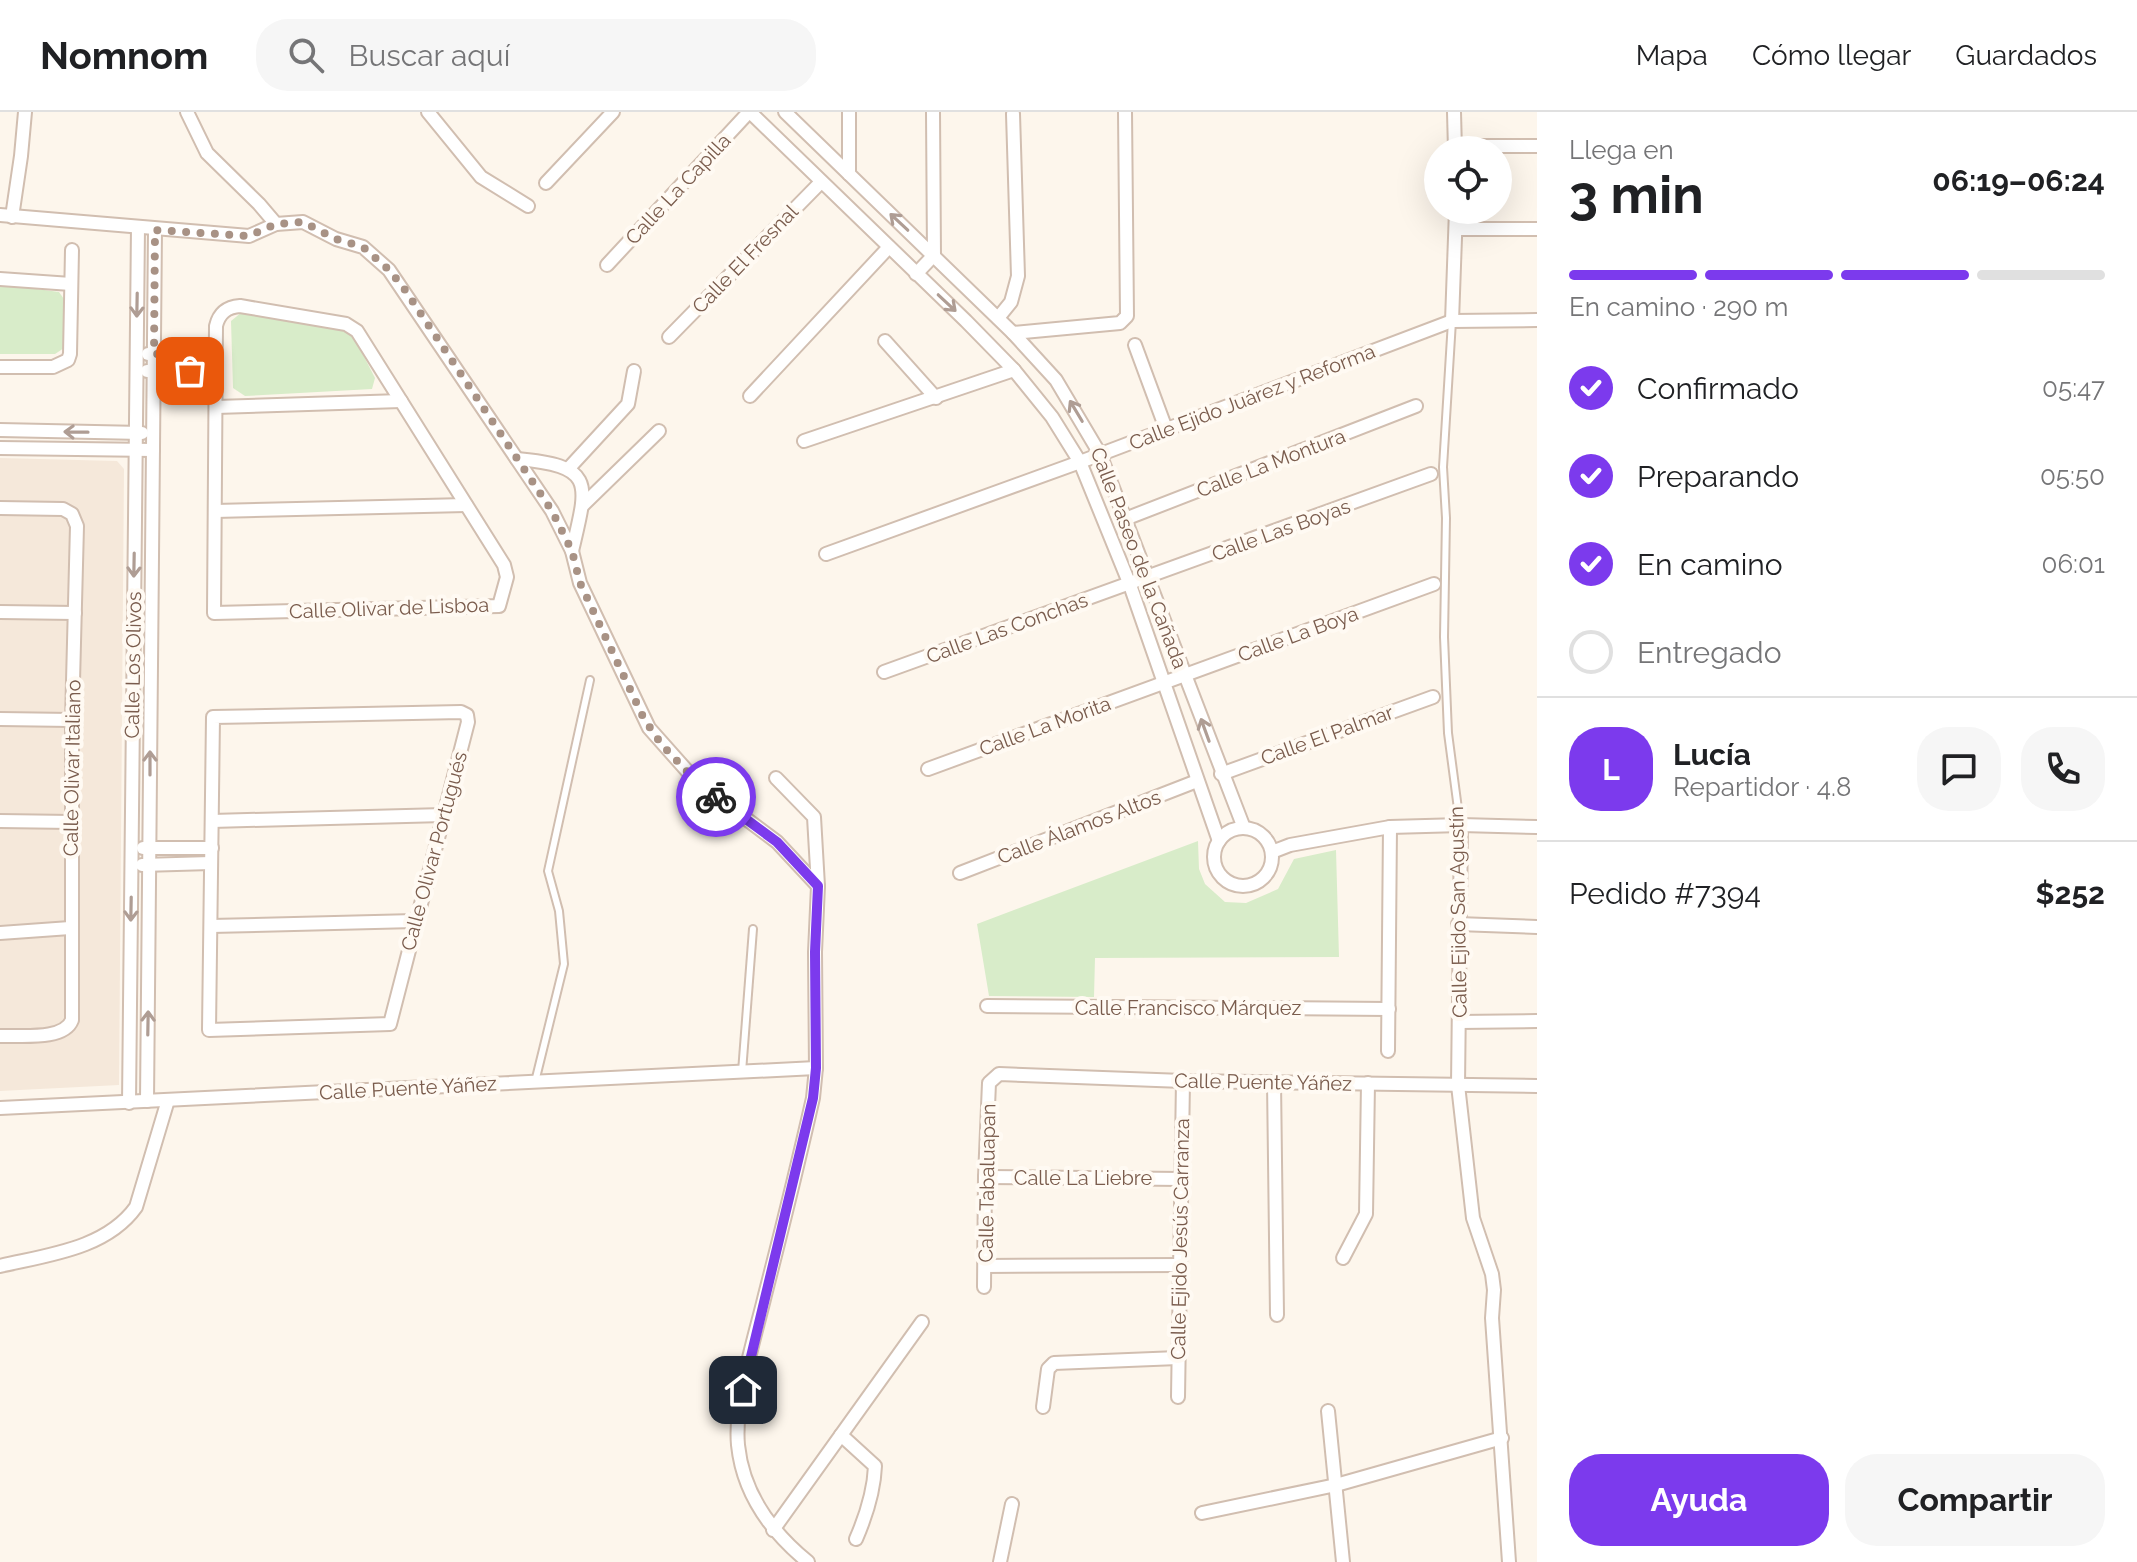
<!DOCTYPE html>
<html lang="es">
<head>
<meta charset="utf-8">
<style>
	:root { --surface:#fff; --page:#f6f6f6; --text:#202124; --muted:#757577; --line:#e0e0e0; --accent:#7c3aed }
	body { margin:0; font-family:Raleway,sans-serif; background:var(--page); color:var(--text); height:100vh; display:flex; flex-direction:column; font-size:30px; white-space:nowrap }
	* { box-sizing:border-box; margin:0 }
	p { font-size:26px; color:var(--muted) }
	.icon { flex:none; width:44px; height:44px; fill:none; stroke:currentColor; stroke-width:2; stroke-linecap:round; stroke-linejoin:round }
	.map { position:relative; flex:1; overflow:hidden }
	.sheet { display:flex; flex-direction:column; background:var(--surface); width:600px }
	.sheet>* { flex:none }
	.tools { position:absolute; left:1424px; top:24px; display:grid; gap:16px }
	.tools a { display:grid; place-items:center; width:88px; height:88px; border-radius:50%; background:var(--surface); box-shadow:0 8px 32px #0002; font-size:40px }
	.pin { position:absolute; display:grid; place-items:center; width:68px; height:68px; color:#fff; margin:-34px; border-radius:16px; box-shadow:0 4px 12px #0006 }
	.courier { position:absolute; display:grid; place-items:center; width:80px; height:80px; margin:-40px; border:6px solid #7c3aed; border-radius:50%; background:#fff; color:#222; box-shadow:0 2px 10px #0007 }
	.overview em { font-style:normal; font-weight:700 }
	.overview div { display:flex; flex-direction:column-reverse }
	.overview { display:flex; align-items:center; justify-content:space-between; height:136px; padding:0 32px }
	h1 { font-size:52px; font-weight:700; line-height:60px }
	.bar { display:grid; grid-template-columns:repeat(4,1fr); gap:12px 8px; align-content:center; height:96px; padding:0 32px }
	.bar i { height:10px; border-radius:6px; background:var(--line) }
	.bar .current { background:var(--accent) }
	.bar p { grid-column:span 4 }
	.line { display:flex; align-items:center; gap:20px; padding:0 32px; border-top:2px solid var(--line) }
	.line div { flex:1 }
	.round { display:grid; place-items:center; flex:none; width:84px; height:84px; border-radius:32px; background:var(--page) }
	ol { padding:0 32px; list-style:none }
	li { display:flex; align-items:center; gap:24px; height:88px }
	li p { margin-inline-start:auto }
	li .icon { padding:8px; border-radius:50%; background:var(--accent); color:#fff; stroke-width:4 }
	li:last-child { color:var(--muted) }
	li i { width:44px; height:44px; border:4px solid var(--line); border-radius:50% }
	.button { display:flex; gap:16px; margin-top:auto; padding:16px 32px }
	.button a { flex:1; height:92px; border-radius:32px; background:var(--accent); color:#fff; font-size:32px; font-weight:700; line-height:92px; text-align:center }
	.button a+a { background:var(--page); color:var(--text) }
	header { display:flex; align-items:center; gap:48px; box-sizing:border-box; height:112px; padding:0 40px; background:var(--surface); border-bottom:2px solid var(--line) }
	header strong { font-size:38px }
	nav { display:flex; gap:44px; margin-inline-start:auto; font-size:28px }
	.search { width:560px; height:72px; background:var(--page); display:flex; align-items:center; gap:20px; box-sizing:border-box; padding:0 28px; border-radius:32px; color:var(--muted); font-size:30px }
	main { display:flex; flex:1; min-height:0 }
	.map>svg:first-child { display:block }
	.residential { fill:#f5e8da }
	.green { fill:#d8ecc9 }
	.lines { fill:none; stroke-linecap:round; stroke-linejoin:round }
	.lane-casing { stroke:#d1beb0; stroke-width:10 }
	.street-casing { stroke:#d1beb0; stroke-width:16 }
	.lane { stroke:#fff; stroke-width:6 }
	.street { stroke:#fff; stroke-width:12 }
	.oneway { stroke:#af9d94 }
	.done { stroke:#a89285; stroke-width:8; stroke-dasharray:0 14.4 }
	.route { stroke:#7c3aed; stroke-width:10 }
	.labels { text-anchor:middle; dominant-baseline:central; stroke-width:8; stroke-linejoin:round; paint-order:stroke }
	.street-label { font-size:20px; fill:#7a5c4d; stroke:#fffaf3 }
</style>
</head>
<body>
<header>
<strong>Nomnom</strong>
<div class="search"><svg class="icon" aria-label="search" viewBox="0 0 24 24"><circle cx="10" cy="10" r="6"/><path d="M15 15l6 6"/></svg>Buscar aquí</div>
<nav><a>Mapa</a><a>Cómo llegar</a><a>Guardados</a></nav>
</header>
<main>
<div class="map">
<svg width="1537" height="1450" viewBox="0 0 1537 1450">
	<rect width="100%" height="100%" fill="#fdf6ec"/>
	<!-- residential -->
	<polygon class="residential" points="0,346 117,349 124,357 119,973 0,979"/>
	<!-- green -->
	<g class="green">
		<polygon points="0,172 59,180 66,190 64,236 55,242 0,242"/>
		<polygon points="242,200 346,219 355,227 375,266 372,277 245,284 233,276 231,209"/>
		<polygon points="1198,729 1199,757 1205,772 1225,790 1246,791 1278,777 1294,747 1336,738 1339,845 1095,846 1094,885 989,884 977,812"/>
	</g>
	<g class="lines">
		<!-- lane casing -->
		<g class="lane-casing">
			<g id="lane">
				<polyline points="1452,209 1443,355 1446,406 1444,525 1448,621 1460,712"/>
				<polyline points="742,960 753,817"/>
				<polyline points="535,970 564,852 559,799 548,759 590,568"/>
			</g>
		</g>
		<!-- street casing -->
		<g class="street-casing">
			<g id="street">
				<polyline points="187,0 207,41 259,92 276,112"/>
				<polyline points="428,0 481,65 528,94"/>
				<polyline points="750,0 966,209 1014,258 1052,305 1080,350 1130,473 1219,729"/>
				<polyline points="785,0 1013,221 1056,268 1100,342 1244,716"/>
				<polyline points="1454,0 1455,38"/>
				<polyline points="1455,34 1536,34"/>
				<polyline points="849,62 849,0"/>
				<polyline points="546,71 613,0"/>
				<path d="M0,103l249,21 27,-12 27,-2 33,17 27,8 26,23 163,241 20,40 8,32 69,145 48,54 80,60 41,44 -3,66 1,116 -3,30c-15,66 -31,131 -48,197 -10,42 -31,107 -27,150 5,49 32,86 70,117"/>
				<polyline points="12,105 21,44 25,0"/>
				<polyline points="1456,117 1537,117"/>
				<polyline points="607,153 749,0"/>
				<polyline points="916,162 934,143 933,0"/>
				<polyline points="0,167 71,172"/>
				<path d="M240,194l106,18 11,7 147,234 3,12 -8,29 -285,7 2,-287c3,-13 11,-19 24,-20z"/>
				<polyline points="998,206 1011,190 1018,164 1013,2"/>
				<polyline points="1452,209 1456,98"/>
				<polyline points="1013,221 1120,211 1127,204 1125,0"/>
				<polyline points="669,225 821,70"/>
				<polyline points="885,229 936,286"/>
				<polyline points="1135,233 1166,317"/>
				<polyline points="148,242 216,242"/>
				<polyline points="0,255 53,255 68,248 70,242 72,138"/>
				<polyline points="147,259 216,258"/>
				<polyline points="750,284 889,135"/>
				<polyline points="216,295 401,289"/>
				<polyline points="0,318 142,321"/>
				<polyline points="804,329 1014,258"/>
				<polyline points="0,336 153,338"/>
				<path d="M517,347c79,7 71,24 55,92"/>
				<polyline points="569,356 628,292 634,259"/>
				<polyline points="582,394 659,319"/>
				<path d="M0,396l63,1 9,5 5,12 -5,194v300c-8,21 -52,15 -72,16"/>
				<polyline points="215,399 466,393"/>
				<polyline points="1125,407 1416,294"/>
				<polyline points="826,442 1080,350 1452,209 1537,208"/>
				<polyline points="0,500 75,501"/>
				<polyline points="884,560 1431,362"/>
				<polygon points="461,600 467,603 468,610 390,912 209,918 213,605"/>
				<polyline points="0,607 72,608"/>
				<polyline points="928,657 1434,472"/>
				<polyline points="1221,662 1433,585"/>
				<polyline points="776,666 814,705 818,774"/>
				<polyline points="0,709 72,710"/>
				<polyline points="212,709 444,703"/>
				<polyline points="1461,713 1458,973 1473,1106 1492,1162 1494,1178 1492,1206 1509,1450"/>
				<circle cx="1243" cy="745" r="29"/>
				<polyline points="143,736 212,736"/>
				<polyline points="1272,740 1290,733 1390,715 1461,713 1537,715"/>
				<polyline points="142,753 211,751"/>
				<polyline points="960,761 1197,669"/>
				<polyline points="1458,812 1537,815"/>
				<polyline points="211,814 415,809"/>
				<polyline points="0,821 70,816"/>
				<polyline points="987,894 1389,897"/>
				<polyline points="1459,910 1537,909"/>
				<polyline points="1388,939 1390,715"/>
				<polyline points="1274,970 1277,1203"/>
				<polyline points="147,989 155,118"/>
				<polyline points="129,991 138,115"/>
				<polyline points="0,996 816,956"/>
				<polyline points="985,1065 1181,1067"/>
				<polyline points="1343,1146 1366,1102 1368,971"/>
				<path d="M0,1154c47,-11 106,-17 136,-59l32,-107"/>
				<polyline points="985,1154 1180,1153"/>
				<polyline points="984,1175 985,1065 989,971 999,962 1183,969 1537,974"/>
				<polyline points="1178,1285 1183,969"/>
				<polyline points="1043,1295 1048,1257 1054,1251 1178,1246"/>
				<polyline points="1328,1299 1343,1450"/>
				<path d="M841,1323l34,31c-1,25 -9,50 -19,73"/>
				<polyline points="1202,1401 1336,1373 1502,1326"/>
				<polyline points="773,1418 922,1210"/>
				<polyline points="1000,1450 1012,1392"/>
			</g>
		</g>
		<!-- lane -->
		<use href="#lane" class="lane"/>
		<!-- street -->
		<use href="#street" class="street"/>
	</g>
	<!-- one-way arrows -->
	<defs><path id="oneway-shaft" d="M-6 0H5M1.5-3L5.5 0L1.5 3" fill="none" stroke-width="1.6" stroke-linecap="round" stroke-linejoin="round" transform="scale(2)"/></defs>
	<g class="oneway">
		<use href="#oneway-shaft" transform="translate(899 110) rotate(-137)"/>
		<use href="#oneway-shaft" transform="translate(947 191) rotate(43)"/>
		<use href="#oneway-shaft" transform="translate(137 193) rotate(91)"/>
		<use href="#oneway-shaft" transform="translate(1076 299) rotate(-121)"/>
		<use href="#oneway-shaft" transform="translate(76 320) rotate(-179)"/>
		<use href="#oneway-shaft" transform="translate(134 453) rotate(91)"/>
		<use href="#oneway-shaft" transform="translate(1205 618) rotate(-110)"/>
		<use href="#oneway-shaft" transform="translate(150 651) rotate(-90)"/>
		<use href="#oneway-shaft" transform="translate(131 797) rotate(91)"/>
		<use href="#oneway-shaft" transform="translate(148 911) rotate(-89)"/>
	</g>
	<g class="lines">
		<!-- done -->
		<polyline class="done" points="190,259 216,258 216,242 154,242 155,118 249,124 276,112 303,110 336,127 363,135 389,158 403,175 552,399 572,439 580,471 644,607 662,633 697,670 716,685"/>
		<!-- route -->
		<polyline class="route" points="716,685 777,730 818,774 815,840 816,956 813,986 743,1278"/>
	</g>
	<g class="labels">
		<!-- street labels -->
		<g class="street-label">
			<text transform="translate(678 77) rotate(-47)">Calle La Capilla</text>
			<text transform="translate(745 147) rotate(-46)">Calle El Fresnal</text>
			<text transform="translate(1252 285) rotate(-21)">Calle Ejido Juárez y Reforma</text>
			<text transform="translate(1271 351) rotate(-21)">Calle La Montura</text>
			<text transform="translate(1281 418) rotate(-20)">Calle Las Boyas</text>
			<text transform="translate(1139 446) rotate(69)">Calle Paseo de la Cañada</text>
			<text transform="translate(389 496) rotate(-2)">Calle Olivar de Lisboa</text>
			<text transform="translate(1007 516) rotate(-20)">Calle Las Conchas</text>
			<text transform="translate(1298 522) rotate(-20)">Calle La Boya</text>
			<text transform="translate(133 553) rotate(-89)">Calle Los Olivos</text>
			<text transform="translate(1045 614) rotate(-20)">Calle La Morita</text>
			<text transform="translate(1327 623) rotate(-20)">Calle El Palmar</text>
			<text transform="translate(72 656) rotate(-89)">Calle Olivar Italiano</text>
			<text transform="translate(1079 715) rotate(-21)">Calle Álamos Altos</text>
			<text transform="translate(434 739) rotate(-75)">Calle Olivar Portugués</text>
			<text transform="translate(1458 800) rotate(-91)">Calle Ejido San Agustín</text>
			<text x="1188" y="896">Calle Francisco Márquez</text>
			<text transform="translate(1263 970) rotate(1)">Calle Puente Yáñez</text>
			<text transform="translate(408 976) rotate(-3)">Calle Puente Yáñez</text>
			<text x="1083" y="1066">Calle La Liebre</text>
			<text transform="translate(987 1071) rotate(-89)">Calle Tabaluapan</text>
			<text transform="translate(1180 1127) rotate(-89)">Calle Ejido Jesús Carranza</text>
		</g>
	</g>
</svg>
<div class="tools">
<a><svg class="icon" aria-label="locate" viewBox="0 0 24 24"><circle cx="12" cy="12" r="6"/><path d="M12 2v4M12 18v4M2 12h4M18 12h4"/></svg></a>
</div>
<div class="pin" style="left:190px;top:259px;background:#ea580c"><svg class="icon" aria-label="bag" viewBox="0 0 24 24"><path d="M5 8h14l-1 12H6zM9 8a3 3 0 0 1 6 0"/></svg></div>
<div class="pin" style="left:743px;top:1278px;background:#1f2937"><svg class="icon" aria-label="home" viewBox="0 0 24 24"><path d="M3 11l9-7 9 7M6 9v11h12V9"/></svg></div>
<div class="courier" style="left:716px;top:685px"><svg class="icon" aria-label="bike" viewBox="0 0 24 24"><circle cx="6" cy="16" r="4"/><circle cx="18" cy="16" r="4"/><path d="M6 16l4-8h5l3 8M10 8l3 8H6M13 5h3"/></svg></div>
</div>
<section class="sheet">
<div class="overview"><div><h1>3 min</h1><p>Llega en</p></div><em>06:19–06:24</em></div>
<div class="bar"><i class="current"></i><i class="current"></i><i class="current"></i><i></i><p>En camino · 290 m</p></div>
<ol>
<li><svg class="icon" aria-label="check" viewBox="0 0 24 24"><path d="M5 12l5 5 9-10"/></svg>Confirmado<p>05:47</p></li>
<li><svg class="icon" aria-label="check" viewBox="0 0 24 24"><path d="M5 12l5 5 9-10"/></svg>Preparando<p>05:50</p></li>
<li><svg class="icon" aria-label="check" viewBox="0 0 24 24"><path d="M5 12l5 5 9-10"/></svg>En camino<p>06:01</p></li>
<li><i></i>Entregado</li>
</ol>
<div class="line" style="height:144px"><b class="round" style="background:var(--accent);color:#fff">L</b><div><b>Lucía</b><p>Repartidor · 4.8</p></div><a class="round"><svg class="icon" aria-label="chat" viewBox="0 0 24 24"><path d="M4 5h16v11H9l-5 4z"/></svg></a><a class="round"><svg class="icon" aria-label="phone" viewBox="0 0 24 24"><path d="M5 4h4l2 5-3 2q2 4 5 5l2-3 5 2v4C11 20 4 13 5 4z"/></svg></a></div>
<div class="line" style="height:104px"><div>Pedido #7394</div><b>$252</b></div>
<div class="button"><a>Ayuda</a><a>Compartir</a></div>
</section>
</main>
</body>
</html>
